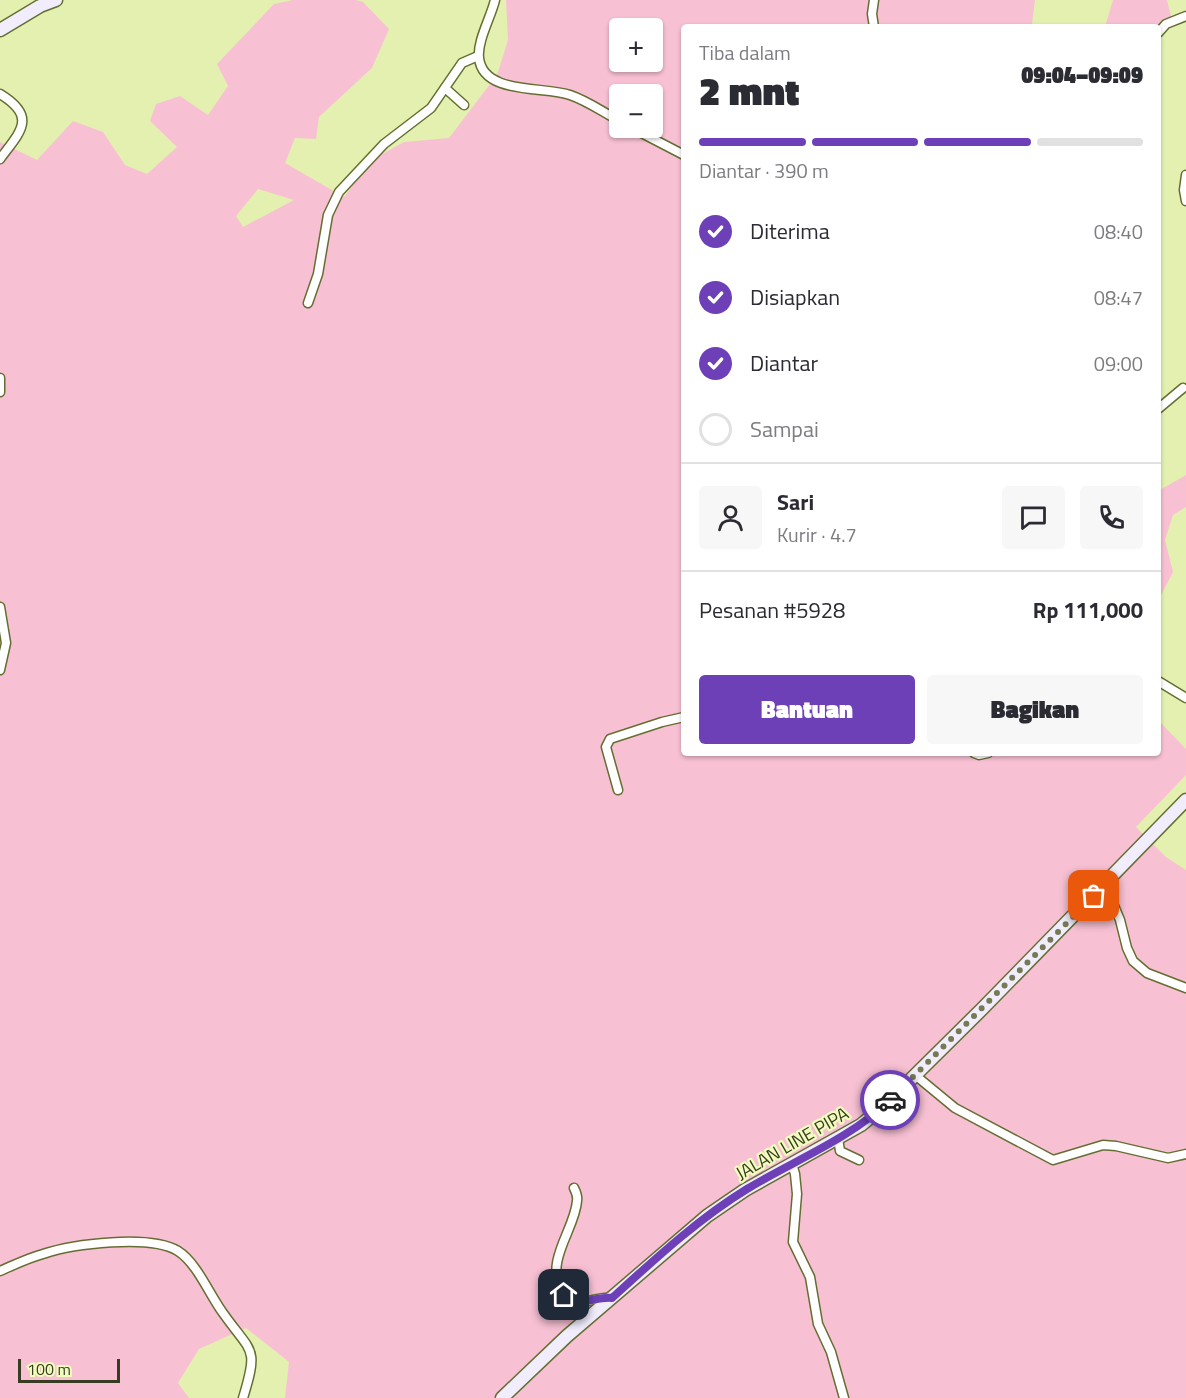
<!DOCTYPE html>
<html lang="id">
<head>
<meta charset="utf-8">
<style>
	:root { --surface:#fff; --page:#f7f7f7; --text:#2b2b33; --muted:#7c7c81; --line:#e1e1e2; --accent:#6d40b8 }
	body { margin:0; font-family:"Titillium Web",sans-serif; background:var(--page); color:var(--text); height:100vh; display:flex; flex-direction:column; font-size:22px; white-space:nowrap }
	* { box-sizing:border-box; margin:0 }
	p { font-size:20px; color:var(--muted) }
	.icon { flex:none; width:33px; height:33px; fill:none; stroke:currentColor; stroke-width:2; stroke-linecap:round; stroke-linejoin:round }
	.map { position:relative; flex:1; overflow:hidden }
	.panel { position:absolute; left:681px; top:24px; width:480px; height:732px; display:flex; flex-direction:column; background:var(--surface); border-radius:6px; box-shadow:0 2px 4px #0004 }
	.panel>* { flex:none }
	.controls { position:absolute; left:609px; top:18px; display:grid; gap:12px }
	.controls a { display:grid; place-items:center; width:54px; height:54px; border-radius:6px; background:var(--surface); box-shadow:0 2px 4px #0004; font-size:30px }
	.scale { position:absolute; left:18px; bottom:15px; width:102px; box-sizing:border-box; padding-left:6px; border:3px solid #383c23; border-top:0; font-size:16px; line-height:21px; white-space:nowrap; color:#383c23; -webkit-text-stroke:4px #f1fdbd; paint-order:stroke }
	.pin { position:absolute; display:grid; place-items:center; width:51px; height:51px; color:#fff; margin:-26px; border-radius:12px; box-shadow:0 3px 9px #0006 }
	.courier { position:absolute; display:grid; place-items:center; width:60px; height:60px; margin:-30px; border:4px solid #6d40b8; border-radius:50%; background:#fff; color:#222; box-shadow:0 2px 8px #0007 }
	.head em { font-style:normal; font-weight:800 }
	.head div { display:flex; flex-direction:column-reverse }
	.head { display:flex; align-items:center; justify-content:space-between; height:102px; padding:0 18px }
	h1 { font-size:39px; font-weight:800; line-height:45px }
	.bar { display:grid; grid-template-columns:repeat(4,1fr); gap:9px 6px; align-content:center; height:72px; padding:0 18px }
	.bar i { height:8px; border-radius:4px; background:var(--line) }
	.bar .active { background:var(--accent) }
	.bar p { grid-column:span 4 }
	.line { display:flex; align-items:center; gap:15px; padding:0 18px; border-top:2px solid var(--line) }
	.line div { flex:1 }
	.round { display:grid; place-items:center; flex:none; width:63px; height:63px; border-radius:6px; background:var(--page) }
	ol { padding:0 18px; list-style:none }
	li { display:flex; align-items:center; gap:18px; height:66px }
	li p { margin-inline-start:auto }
	li .icon { padding:6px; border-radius:50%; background:var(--accent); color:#fff; stroke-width:4 }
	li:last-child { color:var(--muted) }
	li i { width:33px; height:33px; border:3px solid var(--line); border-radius:50% }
	.action { display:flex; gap:12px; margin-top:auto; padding:12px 18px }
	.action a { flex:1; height:69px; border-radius:6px; background:var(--accent); color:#fff; font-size:24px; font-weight:800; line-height:69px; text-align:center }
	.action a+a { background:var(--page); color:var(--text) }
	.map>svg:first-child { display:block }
	.green { fill:#f8c1d3; fill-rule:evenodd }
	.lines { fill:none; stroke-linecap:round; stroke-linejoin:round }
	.street-casing { stroke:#656e32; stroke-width:11 }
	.secondary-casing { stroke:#656e32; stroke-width:15 }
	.street { stroke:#fff; stroke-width:8 }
	.secondary { stroke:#f1edfd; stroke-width:12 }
	.done { stroke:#747b54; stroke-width:6; stroke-dasharray:0 10.8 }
	.route { stroke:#6d40b8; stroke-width:8 }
	.labels { text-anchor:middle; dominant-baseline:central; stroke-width:4.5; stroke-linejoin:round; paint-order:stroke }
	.street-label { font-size:18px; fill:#383c23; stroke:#f1fdbd }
</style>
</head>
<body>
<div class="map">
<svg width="1186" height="1398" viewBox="0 0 1186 1398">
	<rect width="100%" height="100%" fill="#e4f0b0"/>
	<!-- green -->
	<g class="green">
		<path d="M293,0h63l7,2 26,27 -17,39 -53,49 -3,22 -21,-1 -10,25 59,34 29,-38 31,-17 45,-4 48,-63 11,-35 -2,-40h529l-3,24 1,3h-349v726h474v-33l28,29v26l-50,52 30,30 20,13v528h-901l4,-36 -43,-34 -47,21 -21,34 11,15h-189v-1256l37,18 36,-39 30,11 22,33 22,9 30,-27 -27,-26 6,-17 24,-8 28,19 20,-29 -11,-22 57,-60zM620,28h32v34h-32zM620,94h32v34h-32zM258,189l36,11 -51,27 -7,-11z"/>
		<polygon points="1113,0 1167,0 1173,24 1158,27 1105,27"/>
		<polygon points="1186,475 1186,507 1173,515 1165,540 1173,572 1158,601 1158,491"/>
	</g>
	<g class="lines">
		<!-- street casing -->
		<g class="street-casing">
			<g id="street">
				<path d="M495,0c-4,17 -18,41 -16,58 4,37 65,28 91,37 18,6 34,18 50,26"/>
				<polyline points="874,0 872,14 874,27"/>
				<polyline points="1158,33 1166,24 1186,16"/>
				<polyline points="445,88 464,105"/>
				<path d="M0,94c38,23 20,38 0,65"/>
				<polyline points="632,128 684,155"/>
				<polyline points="1186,175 1184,190 1186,201"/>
				<polyline points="308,303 318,274 328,215 339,192 384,144 431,108 462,63 478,56"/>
				<polyline points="0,378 0,392"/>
				<polyline points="1158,409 1183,388"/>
				<polyline points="0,607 6,643 0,670"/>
				<polyline points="1158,681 1186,698"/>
				<polyline points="974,753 979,755 988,753"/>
				<polyline points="618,790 606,747 610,739 662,722 684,717"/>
				<polyline points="1105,884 1120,920 1127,948 1133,961 1147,973 1186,988"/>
				<polyline points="915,1075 955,1108 1053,1160 1103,1145 1116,1146 1168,1158 1186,1154"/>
				<polyline points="838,1138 840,1151 859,1160"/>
				<polyline points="792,1164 795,1174 797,1194 793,1242 810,1277 818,1324 831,1352 844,1398"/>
				<path d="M574,1188c2,4 4,8 3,13 -2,28 -32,59 -16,89 3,6 8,10 14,12 11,2 24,-6 37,-4"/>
				<path d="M0,1271c14,-6 28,-13 43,-17 30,-10 107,-20 135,-3 19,12 31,43 45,62 29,41 36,33 20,85"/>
			</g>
		</g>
		<!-- secondary casing -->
		<g class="secondary-casing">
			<g id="secondary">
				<polyline points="0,30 40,6 56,0"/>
				<polyline points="502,1398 567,1336 707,1216 745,1190 861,1125 884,1106 982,1009 1186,800"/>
			</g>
		</g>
		<!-- street -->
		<use href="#street" class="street"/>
		<!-- secondary -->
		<use href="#secondary" class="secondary"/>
	</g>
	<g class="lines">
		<!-- done -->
		<polyline class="done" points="890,1100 1094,896"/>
		<!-- route -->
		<path class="route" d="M564,1295c13,14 31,1 48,3 43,-39 86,-79 135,-109 48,-29 103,-50 143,-89"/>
	</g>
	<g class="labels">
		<!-- street labels -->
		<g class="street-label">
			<text transform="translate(792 1143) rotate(-30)">JALAN LINE PIPA</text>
		</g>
	</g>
</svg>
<div class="controls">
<a>+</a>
<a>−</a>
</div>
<div class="scale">100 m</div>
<div class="pin" style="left:1094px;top:896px;background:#ea580c"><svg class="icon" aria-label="bag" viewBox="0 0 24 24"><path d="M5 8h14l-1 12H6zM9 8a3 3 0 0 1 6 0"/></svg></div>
<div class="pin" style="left:564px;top:1295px;background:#1f2937"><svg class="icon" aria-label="home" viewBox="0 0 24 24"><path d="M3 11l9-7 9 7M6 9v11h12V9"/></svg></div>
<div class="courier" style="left:890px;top:1100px"><svg class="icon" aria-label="car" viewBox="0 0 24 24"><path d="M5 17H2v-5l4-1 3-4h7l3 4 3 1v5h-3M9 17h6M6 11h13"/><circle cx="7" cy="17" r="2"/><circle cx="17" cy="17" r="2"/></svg></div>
<section class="panel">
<div class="head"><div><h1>2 mnt</h1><p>Tiba dalam</p></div><em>09:04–09:09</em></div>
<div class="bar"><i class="active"></i><i class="active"></i><i class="active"></i><i></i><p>Diantar · 390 m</p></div>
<ol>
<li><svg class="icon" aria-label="check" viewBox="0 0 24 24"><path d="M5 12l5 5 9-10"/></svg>Diterima<p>08:40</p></li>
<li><svg class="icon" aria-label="check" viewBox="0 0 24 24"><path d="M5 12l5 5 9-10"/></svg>Disiapkan<p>08:47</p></li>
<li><svg class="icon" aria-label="check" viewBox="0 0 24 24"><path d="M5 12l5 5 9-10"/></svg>Diantar<p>09:00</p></li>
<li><i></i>Sampai</li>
</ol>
<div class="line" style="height:108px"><a class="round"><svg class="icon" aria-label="person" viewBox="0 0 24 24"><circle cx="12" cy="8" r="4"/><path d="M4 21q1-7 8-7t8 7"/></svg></a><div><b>Sari</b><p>Kurir · 4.7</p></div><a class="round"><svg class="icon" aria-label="chat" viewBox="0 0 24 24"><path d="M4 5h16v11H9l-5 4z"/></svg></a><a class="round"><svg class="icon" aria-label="phone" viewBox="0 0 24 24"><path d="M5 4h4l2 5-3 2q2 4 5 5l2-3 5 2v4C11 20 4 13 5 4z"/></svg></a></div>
<div class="line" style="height:78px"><div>Pesanan #5928</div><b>Rp 111,000</b></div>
<div class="action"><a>Bantuan</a><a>Bagikan</a></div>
</section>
</div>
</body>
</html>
